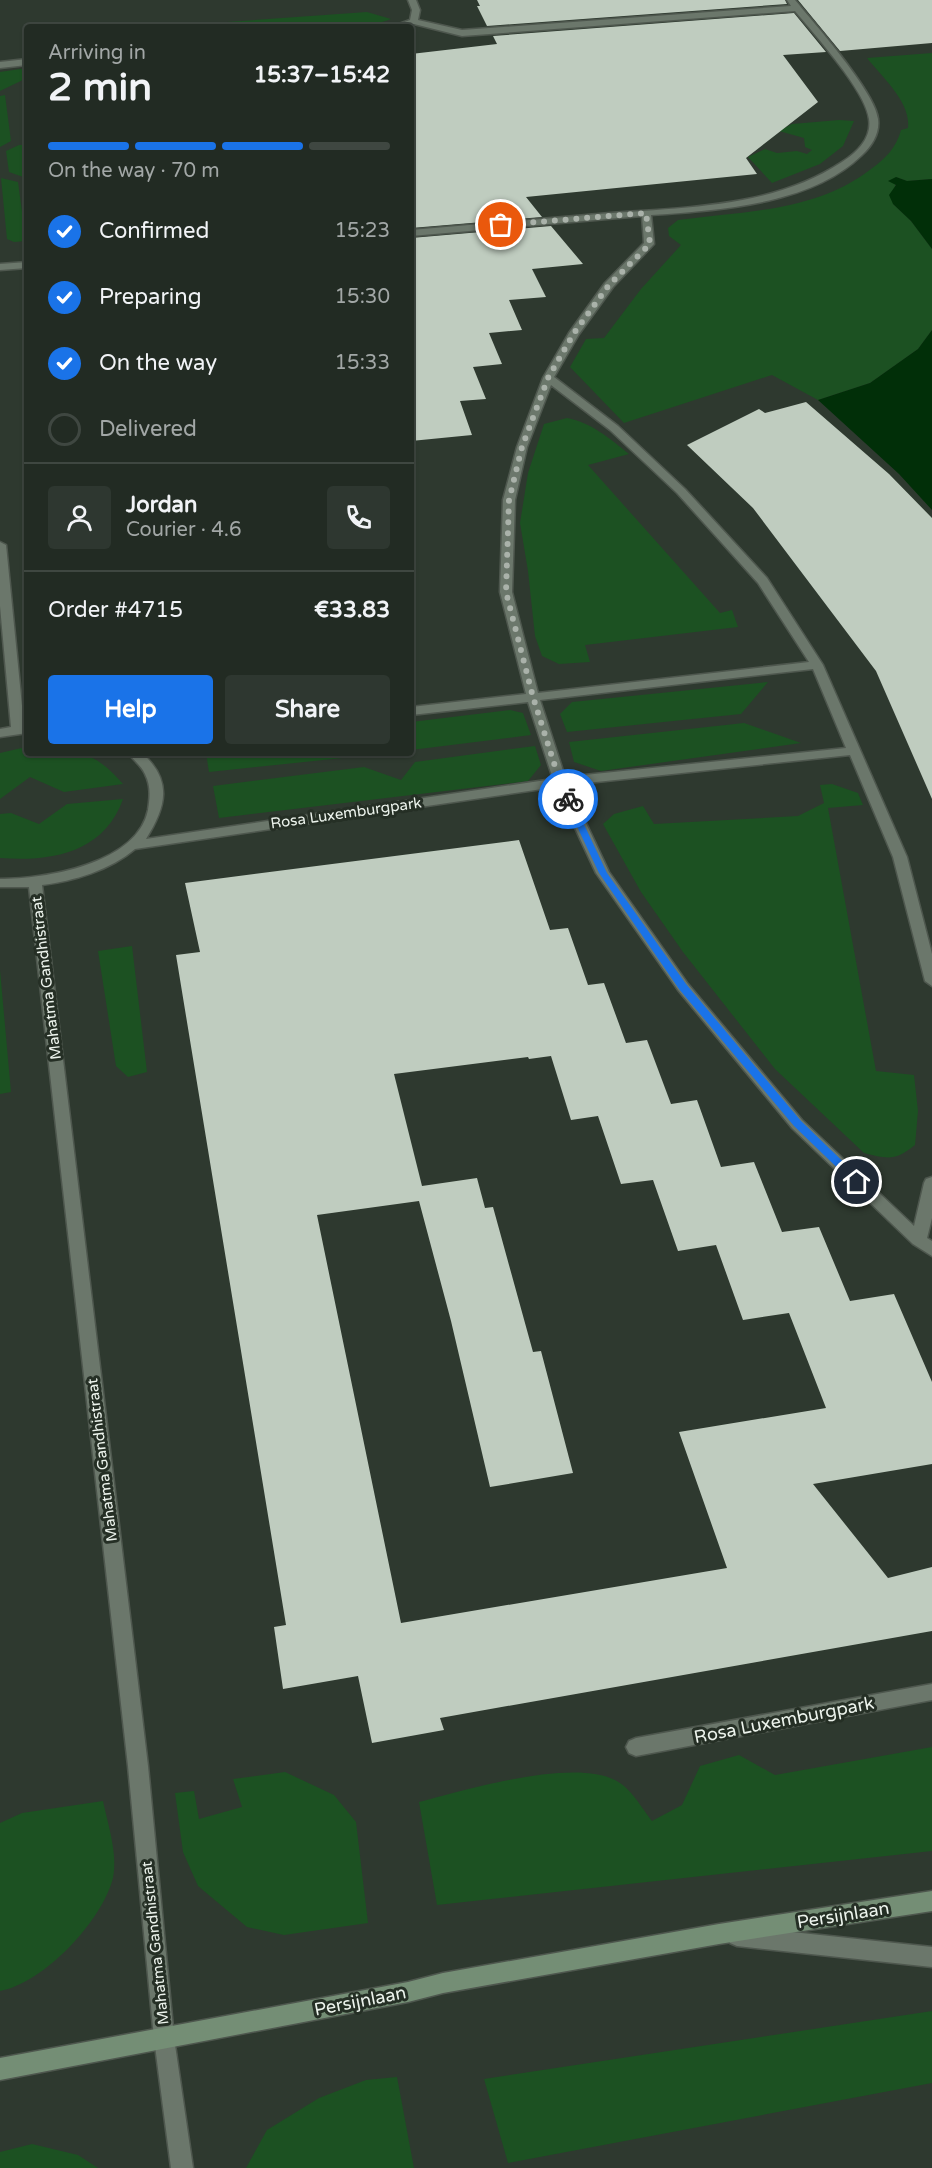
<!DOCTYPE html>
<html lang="en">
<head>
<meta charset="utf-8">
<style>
	:root { --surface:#222b23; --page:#2e3730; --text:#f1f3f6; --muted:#a2a7a6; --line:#3f4741; --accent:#1a73e8 }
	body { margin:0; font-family:"Varela Round",sans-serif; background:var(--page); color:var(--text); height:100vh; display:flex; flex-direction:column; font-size:22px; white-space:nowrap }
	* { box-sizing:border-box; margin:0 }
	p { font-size:20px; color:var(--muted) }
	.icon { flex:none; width:33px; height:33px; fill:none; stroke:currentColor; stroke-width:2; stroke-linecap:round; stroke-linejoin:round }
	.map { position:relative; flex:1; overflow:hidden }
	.details { position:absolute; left:24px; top:24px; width:390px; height:732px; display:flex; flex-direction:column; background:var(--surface); border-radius:6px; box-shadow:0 2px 4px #0004,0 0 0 2px var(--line) }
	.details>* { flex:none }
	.pin { position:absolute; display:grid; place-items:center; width:51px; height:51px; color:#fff; margin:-26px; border:3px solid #fff; border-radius:50%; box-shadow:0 2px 6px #0007 }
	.courier { position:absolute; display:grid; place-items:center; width:60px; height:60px; margin:-30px; border:4px solid #1a73e8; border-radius:50%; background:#fff; color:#222; box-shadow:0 2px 8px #0007 }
	.overview em { font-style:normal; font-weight:700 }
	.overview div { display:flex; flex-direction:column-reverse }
	.overview { display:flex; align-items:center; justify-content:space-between; height:102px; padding:0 24px }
	h1 { font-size:39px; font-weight:700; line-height:45px }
	.bar { display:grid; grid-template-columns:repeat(4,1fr); gap:9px 6px; align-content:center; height:72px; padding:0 24px }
	.bar i { height:8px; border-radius:4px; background:var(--line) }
	.bar .active { background:var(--accent) }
	.bar p { grid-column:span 4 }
	.line { display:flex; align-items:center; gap:15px; padding:0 24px; border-top:2px solid var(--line) }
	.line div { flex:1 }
	.round { display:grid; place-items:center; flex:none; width:63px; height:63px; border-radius:6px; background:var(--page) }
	ol { padding:0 24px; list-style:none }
	li { display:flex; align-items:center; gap:18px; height:66px }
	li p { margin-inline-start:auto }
	li .icon { padding:6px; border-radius:50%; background:var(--accent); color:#fff; stroke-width:4 }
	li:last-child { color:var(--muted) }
	li i { width:33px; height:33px; border:3px solid var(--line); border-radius:50% }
	.cta { display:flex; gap:12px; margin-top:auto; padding:12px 24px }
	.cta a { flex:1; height:69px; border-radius:6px; background:var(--accent); color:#fff; font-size:24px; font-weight:700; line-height:69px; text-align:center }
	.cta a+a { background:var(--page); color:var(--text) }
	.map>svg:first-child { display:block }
	.green { fill:#1c5122 }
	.water { fill:#012f08 }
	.building { fill:#bfccbf; fill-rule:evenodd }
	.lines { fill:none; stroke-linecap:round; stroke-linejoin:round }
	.lane-casing { stroke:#4e574e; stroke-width:3 }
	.street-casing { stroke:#4e574e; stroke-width:3 }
	.secondary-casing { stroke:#4e574e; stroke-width:3 }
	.lane { fill:#6b776b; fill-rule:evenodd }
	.street { fill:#6b776b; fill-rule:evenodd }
	.secondary { fill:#748e75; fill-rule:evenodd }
	.route { fill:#1a73e8 }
	.done { stroke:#aab2aa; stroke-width:6; stroke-dasharray:0 10.8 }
	.labels { text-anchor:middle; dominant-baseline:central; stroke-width:6; stroke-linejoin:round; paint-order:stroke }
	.street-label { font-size:15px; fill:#ecf3ec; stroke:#252f25 }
	.near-street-label { font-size:18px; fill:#ecf3ec; stroke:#252f25 }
</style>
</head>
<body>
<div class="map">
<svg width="932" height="2168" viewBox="0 0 932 2168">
	<rect width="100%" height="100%" fill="#2e392f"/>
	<!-- green -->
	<g class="green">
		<path d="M367,12l24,7c-40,15 -118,8 -162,8l-2,-5z"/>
		<path d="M932,53v126l-25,2 -11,-4 -3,27 18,17 21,28v81l-14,19 -48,34 -52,17 -46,-25 -148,48 -54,-56 16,-28 18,-1 37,-49 40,-44 -12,-9 -1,-8 10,-8c66,-9 138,-8 193,-51 15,-11 25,-21 30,-39l7,-2c3,-26 -26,-51 -41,-70z"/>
		<polygon points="27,68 27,78 0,91 0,72"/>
		<polygon points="5,95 11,141 0,147 0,96"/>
		<polygon points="839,120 854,121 843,146 820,164 772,183 748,157 765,149 777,153 797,151 807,154 812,150 805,147 804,138 779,131 792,124"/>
		<polygon points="19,145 27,145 26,178 9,172 6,151"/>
		<polygon points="1,178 18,182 26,241 14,242 7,239"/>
		<path d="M567,418c25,5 42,20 62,36l-41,11 132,148 12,-3 6,17 -153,18 5,17 -31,2 -17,-8 -7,-20 -7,-65 -8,-48 8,-50 16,-49z"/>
		<polygon points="768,682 741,714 567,732 560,714 572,702"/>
		<polygon points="510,710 523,713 531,735 411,750 411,722"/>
		<polygon points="744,723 801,743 601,771 574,762 569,742"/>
		<polygon points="535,746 541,765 528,781 219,818 213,786 364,767 401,780 415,762"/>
		<path d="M26,747l1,6c48,0 62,-8 96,31l-59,8 -34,-15 -30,22v-46z"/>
		<polygon points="206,753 364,753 361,756 209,772"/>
		<path d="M832,784l26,9 5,12 -35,3 48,263 38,4 4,36 -3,34c-20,16 -27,14 -51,8l-89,-84 -92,-117 -42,-60 -38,-68 11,-10 29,-8 11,18 144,-8 26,-13 -4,-18z"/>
		<path d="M123,799c-19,54 -72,63 -123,59v-44l11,-1 28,11 28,-20z"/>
		<polygon points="132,946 147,1072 128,1077 116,1066 98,951"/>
		<polygon points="0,970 11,1092 0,1094"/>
		<path d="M932,1747v104l-495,54 -18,-103c47,-12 152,-44 196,-22 16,8 26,27 37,41l30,-16 18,-39 39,-11 36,20z"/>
		<polygon points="285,1772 334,1795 356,1822 368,1923 284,1935 247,1927 198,1886 183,1852 175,1793 194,1791 199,1819 242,1807 233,1779"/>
		<path d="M103,1801c5,24 15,53 10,77 -11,43 -69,105 -113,113v-168l22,-10z"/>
		<polygon points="932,2011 932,2083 508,2163 484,2079"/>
		<polygon points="397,2077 414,2168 246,2168 267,2130 319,2098 366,2080"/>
		<polygon points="32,2144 78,2155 98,2168 0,2168 0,2152"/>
	</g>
	<!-- water -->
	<g class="water">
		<polygon points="896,177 907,181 932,179 932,249 911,221 893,204 889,195 896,185 888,181"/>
		<polygon points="932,330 932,510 899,474 818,400 870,383 918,349"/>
	</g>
	<!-- building -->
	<g class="building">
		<polygon points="477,0 785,0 787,4 487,26 477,6 480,6"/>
		<polygon points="798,0 932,0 932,43 840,51"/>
		<polygon points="794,13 826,52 783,55 818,102 746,158 757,174 526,197 542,217 411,228 411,54 497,44 493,36"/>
		<polygon points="551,226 583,264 532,269 546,297 509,300 522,330 489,333 502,364 473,367 486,399 460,401 472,435 411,441 411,238"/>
		<polygon points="806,402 889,474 932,518 932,799 876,671 753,508 687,445 759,409 765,413"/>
		<path d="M519,840l31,90 18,-2 20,57 16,-2 22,60 21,-3 24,64 26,-4 24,67 33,-5 28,70 37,-5 31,74 44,-7 38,88v82l-119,20 75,94 44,-11v64l-492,87 4,12 -72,13 -14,-67 -75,13 -9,-62 12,-2 -110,-670 24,-3 -15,-69zM551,1056l20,64 27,-4 23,68 32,-4 25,71 38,-6 27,75 46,-7 37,95 -147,24 48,136 -326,55 -84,-408 102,-14 32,120 39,166 83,-14 -32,-122 -8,1 -40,-145 -8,1 -8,-30 -55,8 -28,-112 134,-17 1,2z"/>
	</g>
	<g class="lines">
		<!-- lane casing -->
		<g class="lane-casing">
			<polygon id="lane" points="737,1926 932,1947 932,1967 737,1946 730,1943 727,1936 730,1929"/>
		</g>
		<!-- street casing -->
		<g class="street-casing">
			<g id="street">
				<path d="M408,0h8l4,10 -2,10 44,10 329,-24 -4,-6h8c19,23 81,93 83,119 2,14 -6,27 -16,36 -51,50 -143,55 -211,60l3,29 -41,43 -34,47 -25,43 64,49 67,63 82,89 56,87 84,192 25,97v32l-7,-5 -32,-124 -43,-102 -282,30 41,87 79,112 114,136 112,106 10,-43 2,-4 6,-2v41l-5,20 5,3v15l-19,-12 -121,-116 -114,-138 -82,-117 -40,-86 -421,62c-25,21 -61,32 -93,36l106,881 26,272 19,130h-22l-17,-130 -26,-272 -99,-879h-29v-8c45,0 137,-15 148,-69 2,-13 3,-24 -3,-36 -4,-9 -12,-14 -17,-21h14c31,28 24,54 4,86l407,-60 -25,-77 -117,13v-8l115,-13 -26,-102 3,-92 14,-53 26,-69 26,-45 36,-50 39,-40 -2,-27 -231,20v-6c59,-5 118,-10 176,-15 86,-8 181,-4 255,-53 15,-9 30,-24 27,-43 -3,-28 -55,-85 -74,-108l-333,25 -48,-12 -10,3h-13l19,-7 2,-10zM551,385l59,45 67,63 81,90 51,79 -271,31 -26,-101 3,-92 12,-53zM813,669l33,79 -281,29 -25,-77z"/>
				<polygon points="27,59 27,65 0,68 0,62"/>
				<polygon points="27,262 27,268 0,270 0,264"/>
				<polygon points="0,542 6,545 24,726 27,725 27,733 0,737 0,729 11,727 0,606"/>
				<polygon points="932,1684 932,1700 636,1756 629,1753 626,1747 629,1741 636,1738"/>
			</g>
		</g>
		<!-- secondary casing -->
		<g class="secondary-casing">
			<polygon id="secondary" points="932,1891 932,1911 719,1944 443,1993 408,2002 0,2080 0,2058 408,1982 443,1973 719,1924"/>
		</g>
		<!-- lane -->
		<use href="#lane" class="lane"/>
		<!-- street -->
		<use href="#street" class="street"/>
		<!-- secondary -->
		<use href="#secondary" class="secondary"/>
	</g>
	<!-- route -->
	<polygon class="route" points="565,797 572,799 607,873 686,984 801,1121 861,1179 861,1184 854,1184 794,1126 679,989 599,873 564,799"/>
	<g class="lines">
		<!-- done -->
		<polyline class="done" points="501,225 646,213 650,244 609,285 574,333 548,378 522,447 509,500 506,592 533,697 560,782 568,799"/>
	</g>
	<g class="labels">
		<!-- street labels -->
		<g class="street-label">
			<text transform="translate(346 813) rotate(-8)">Rosa Luxemburgpark</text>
			<text transform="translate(46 978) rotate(-97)">Mahatma Gandhistraat</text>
			<text transform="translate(102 1460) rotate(-97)">Mahatma Gandhistraat</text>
			<text transform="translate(155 1943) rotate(-96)">Mahatma Gandhistraat</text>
		</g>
		<!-- near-street labels -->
		<g class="near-street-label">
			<text transform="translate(784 1720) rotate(-11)">Rosa Luxemburgpark</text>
			<text transform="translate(843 1915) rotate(-9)">Persijnlaan</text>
			<text transform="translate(360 2001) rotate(-11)">Persijnlaan</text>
		</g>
	</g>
</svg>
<div class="pin" style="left:501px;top:225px;background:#ea580c"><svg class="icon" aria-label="bag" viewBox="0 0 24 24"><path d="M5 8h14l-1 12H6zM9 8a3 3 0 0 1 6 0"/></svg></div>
<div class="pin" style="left:857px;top:1182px;background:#1f2937"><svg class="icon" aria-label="home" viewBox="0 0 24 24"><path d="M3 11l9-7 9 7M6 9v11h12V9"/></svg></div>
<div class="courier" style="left:568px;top:799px"><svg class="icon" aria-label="bike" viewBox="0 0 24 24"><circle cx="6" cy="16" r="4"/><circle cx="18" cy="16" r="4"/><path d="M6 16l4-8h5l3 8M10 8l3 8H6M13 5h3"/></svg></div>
<section class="details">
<div class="overview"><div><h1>2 min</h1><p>Arriving in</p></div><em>15:37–15:42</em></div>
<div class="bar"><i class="active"></i><i class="active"></i><i class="active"></i><i></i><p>On the way · 70 m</p></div>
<ol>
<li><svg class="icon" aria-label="check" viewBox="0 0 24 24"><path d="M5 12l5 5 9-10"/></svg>Confirmed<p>15:23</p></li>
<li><svg class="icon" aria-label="check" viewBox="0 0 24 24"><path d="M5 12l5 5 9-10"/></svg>Preparing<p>15:30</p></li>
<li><svg class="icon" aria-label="check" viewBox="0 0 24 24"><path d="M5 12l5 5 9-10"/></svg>On the way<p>15:33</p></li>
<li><i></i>Delivered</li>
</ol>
<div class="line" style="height:108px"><a class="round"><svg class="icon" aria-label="person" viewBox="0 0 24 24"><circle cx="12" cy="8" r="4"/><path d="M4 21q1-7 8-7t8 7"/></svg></a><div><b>Jordan</b><p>Courier · 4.6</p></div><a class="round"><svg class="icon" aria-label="phone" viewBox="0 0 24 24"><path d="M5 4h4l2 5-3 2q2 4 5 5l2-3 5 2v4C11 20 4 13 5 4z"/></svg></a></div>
<div class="line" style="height:78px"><div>Order #4715</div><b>€33.83</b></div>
<div class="cta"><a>Help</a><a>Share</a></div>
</section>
</div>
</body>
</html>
